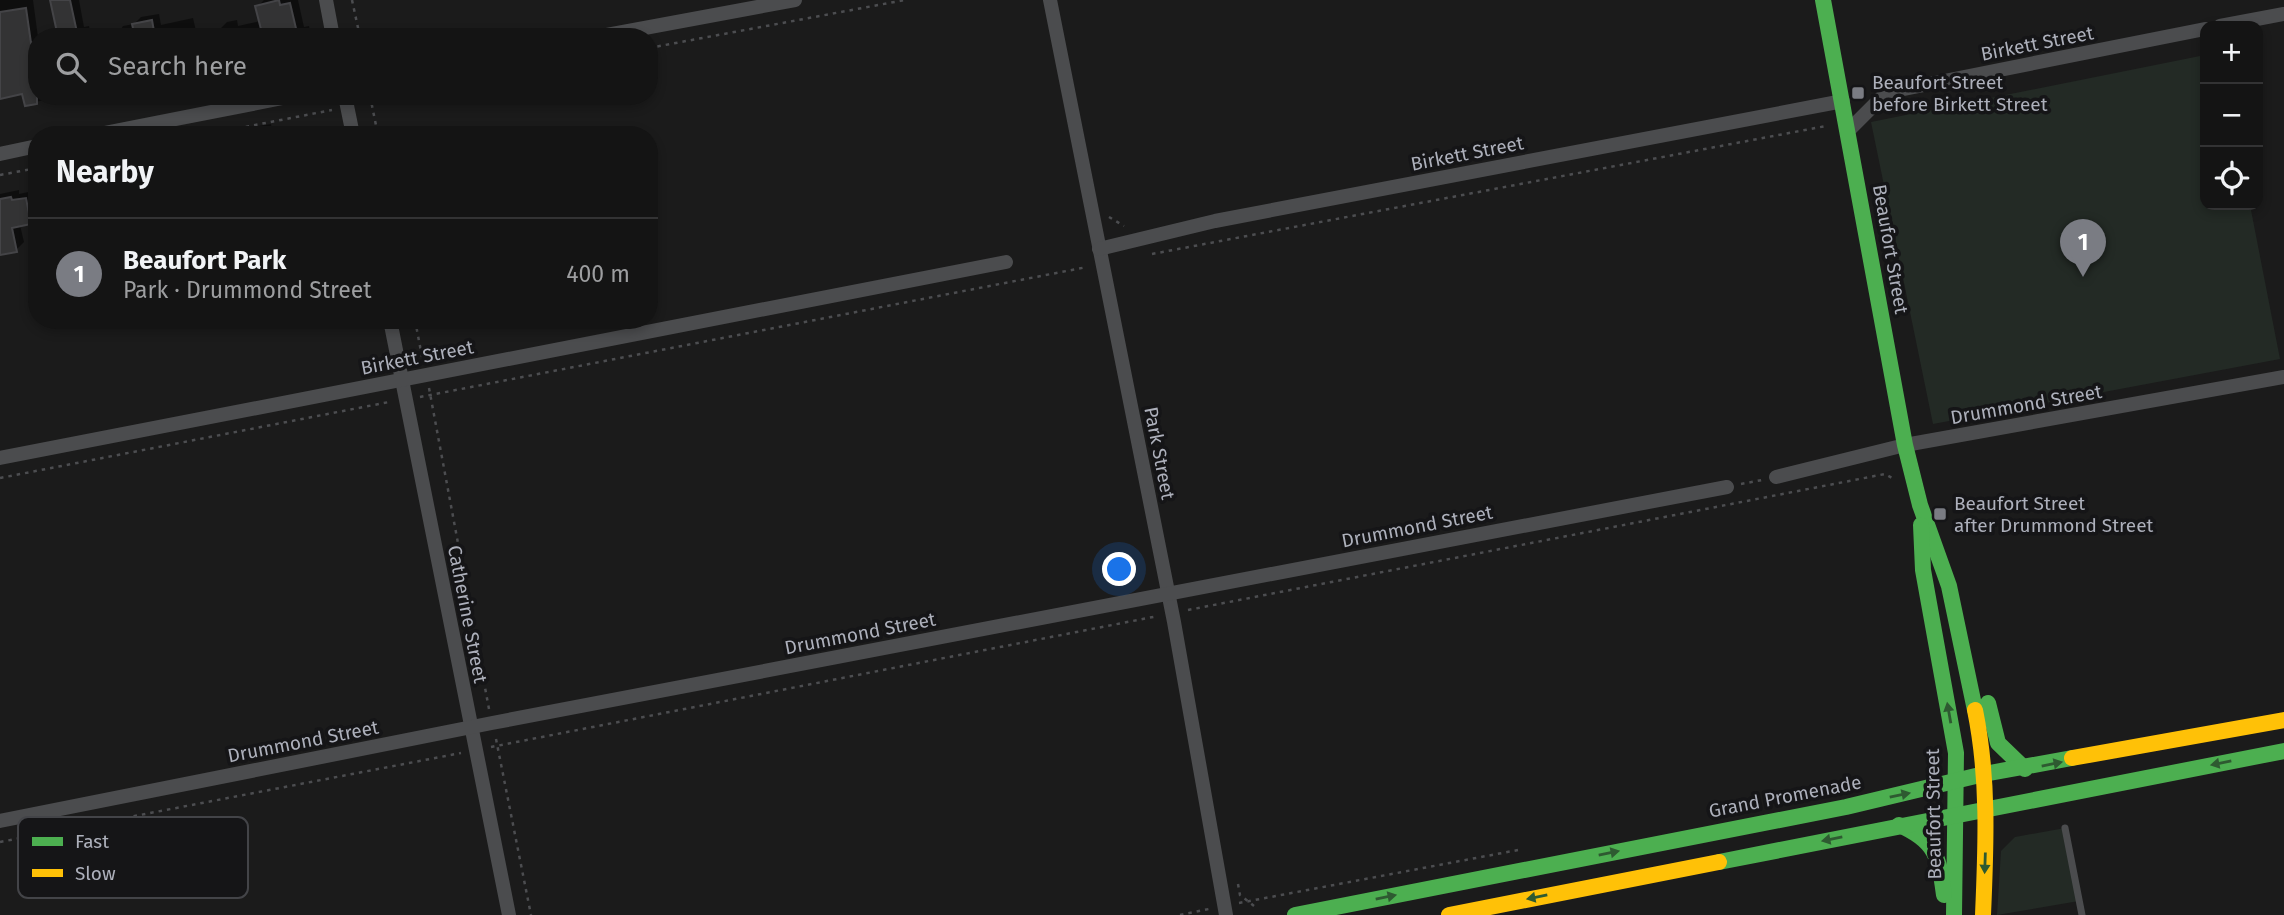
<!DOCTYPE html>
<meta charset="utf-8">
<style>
body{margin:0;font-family:"Fira Sans",sans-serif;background:#212122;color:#f1f3f6}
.controls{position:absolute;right:21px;top:21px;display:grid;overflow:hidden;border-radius:14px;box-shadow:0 4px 10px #0003}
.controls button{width:63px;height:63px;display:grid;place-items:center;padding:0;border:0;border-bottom:2px solid #333334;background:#141414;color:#f1f3f6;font:35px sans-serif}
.you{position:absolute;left:1120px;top:570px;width:24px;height:24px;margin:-18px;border:5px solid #fff;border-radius:50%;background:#1a73e8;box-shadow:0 0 0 10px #1a73e833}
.badge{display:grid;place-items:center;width:46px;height:46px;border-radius:50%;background:#7a7c83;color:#fff;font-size:23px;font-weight:700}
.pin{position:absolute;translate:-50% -58px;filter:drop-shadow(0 2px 4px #0008)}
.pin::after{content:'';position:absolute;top:37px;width:24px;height:21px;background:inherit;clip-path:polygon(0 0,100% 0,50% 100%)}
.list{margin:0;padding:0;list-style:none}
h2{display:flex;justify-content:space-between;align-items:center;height:91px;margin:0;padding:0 28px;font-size:30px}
h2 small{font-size:23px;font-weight:400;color:#9d9ea0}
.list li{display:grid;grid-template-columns:46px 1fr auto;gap:21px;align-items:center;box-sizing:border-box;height:112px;padding:0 28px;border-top:2px solid #333334}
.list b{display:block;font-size:26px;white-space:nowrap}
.list p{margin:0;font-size:23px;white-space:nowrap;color:#9d9ea0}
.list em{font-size:23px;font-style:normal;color:#9d9ea0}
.icon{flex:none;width:38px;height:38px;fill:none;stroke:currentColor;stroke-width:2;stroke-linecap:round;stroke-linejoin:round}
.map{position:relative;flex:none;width:2284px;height:915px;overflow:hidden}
.search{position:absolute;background:#141414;box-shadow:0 4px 10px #0003;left:28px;top:28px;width:630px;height:77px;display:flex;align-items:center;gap:18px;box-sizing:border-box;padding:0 24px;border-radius:28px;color:#9d9ea0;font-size:26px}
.panel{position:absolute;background:#141414;box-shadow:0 4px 10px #0003;left:28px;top:126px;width:630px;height:203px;border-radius:28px}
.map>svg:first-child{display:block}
</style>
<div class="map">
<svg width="2284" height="915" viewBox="0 0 2284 915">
<rect width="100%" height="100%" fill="#1b1b1b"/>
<g fill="#232a25">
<path d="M2205,55V205H2250L2280,359L1933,424L1871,122Z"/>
<path d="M2065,828L2079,901L1997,915L2001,851L2015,837Z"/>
</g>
<g fill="#0007">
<path d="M0,0H33L38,37L37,96H63L26,104L24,92L0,97Z"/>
<path d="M53,0H79L84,27L89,26L91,37H62Z"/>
<path d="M264,0H298L304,27L309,26L311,37H116L123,26L134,24L141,17L159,14L161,25L193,18L197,35L220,29L227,22L237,20L238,26L261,21L257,7Z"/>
<path d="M271,124L273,135H251L258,126Z"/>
<path d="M316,130L317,135H292Z"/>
<path d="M19,190V194L33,191L37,222L20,225L24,242L16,250L0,253V194Z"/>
<path d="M35,256L37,276H35L32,260Z"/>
</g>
<g fill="#333334" stroke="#444447" stroke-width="2">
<path d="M50,0H70L78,37H58Z"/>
<path d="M279,0L280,5L290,3L298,37H263L255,6Z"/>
<path d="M26,8L31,43L37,42V104L25,106L22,94L0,99V12Z"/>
<path d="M152,20L155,37H135L132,24Z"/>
<path d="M11,197L12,200L26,198L31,224L12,228L17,252L0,255V199Z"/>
</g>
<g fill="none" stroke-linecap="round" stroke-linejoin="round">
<g stroke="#4c4d50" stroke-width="2.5" stroke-dasharray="3.5 5" stroke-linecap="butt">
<path d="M352,0L360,37"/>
<path d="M649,48L905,0"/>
<path d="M370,96L378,135"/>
<path d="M362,103L396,96"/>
<path d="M204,135L332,110"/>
<path d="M0,175L37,168"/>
<path d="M1109,217L1124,226"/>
<path d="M1152,254L1826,126"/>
<path d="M415,320L423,362"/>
<path d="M429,388L489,709"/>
<path d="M420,397L1087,267"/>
<path d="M0,478L389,402"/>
<path d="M1741,484L1762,480"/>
<path d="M1188,610L1885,474L1892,478"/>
<path d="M496,739L531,915"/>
<path d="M491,747L1158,616"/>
<path d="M0,842L461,753"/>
<path d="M1238,884L1240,895L1254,906"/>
<path d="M1239,903L1518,850"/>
<path d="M1180,915L1209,909"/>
</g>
<path stroke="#4b4c4e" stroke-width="7" d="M2065,828L2082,915"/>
<g stroke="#4b4c4e" stroke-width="14">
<path d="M326,0L333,37"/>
<path d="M1050,0L1174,622L1226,915"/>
<path d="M2220,26L2284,14"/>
<path d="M596,37L795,0"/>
<path d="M345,96L353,135"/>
<path d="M1849,130L1883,96L1899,90L2205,29"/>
<path d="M94,135L293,96"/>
<path d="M0,154L37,146"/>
<path d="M1099,249L1215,221L1843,101"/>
<path d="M390,320L509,915"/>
<path d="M0,458L1006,262"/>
<path d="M1776,477L1905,445L2284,377"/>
<path d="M0,821L492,723L1727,487"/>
</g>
<g stroke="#4caf50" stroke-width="16">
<path d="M1823,0L1905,445L1920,505L1949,586L1975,710"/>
<path d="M1921,525L1923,570L1956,753L1954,915"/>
<path d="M1988,703L1998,743L2025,769"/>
<path d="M1899,825C1936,841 1939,857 1944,895"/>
<path d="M1719,862L2284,751"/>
<path d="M1295,915L1846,807L1984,774L2072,758"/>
</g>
<g stroke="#ffc107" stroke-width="16">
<path d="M1975,710C1989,779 1986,845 1983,915"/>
<path d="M2072,758L2284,720"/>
<path d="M1449,915L1719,862"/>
</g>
</g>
<defs><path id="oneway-solid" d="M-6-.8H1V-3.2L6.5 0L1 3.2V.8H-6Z" transform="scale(1.75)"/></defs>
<g fill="#2e5a31">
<use href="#oneway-solid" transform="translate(1949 713) rotate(-100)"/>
<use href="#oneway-solid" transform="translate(2221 763) rotate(169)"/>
<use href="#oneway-solid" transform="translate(2052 764) rotate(-11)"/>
<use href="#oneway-solid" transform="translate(1900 795) rotate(-12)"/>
<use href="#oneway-solid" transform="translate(1832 839) rotate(169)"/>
<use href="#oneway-solid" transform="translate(1609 853) rotate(-11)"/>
<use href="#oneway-solid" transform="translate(1985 863) rotate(92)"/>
<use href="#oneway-solid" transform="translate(1386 897) rotate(-11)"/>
<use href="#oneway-solid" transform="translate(1537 897) rotate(169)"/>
</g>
<g fill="#7a7c83" stroke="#151517" stroke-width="2.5">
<rect x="1851" y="86" width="14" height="14" rx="3.5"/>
<rect x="1933" y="507" width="14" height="14" rx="3.5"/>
</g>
<g text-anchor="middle" stroke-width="7" stroke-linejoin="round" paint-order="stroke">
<g font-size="19" fill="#adb0bb" stroke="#151517">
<text transform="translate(2037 43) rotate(-11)" y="7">Birkett Street</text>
<text transform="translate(1467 153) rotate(-11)" y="7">Birkett Street</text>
<text transform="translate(1891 249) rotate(80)" y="7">Beaufort Street</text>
<text transform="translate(417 357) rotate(-11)" y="7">Birkett Street</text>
<text transform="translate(2026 404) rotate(-10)" y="7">Drummond Street</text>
<text transform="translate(1160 453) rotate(79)" y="7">Park Street</text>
<text transform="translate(1417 526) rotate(-11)" y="7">Drummond Street</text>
<text transform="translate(468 614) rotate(79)" y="7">Catherine Street</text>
<text transform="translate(860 633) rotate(-11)" y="7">Drummond Street</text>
<text transform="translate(303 741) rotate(-11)" y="7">Drummond Street</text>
<text transform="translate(1785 796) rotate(-11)" y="7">Grand Promenade</text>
<text transform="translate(1933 814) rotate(-91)" y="7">Beaufort Street</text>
</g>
<g font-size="19" fill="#adb0bb" stroke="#151517" text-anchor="start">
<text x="1872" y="89">Beaufort Street<tspan x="1872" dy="22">before Birkett Street</tspan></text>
<text x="1954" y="510">Beaufort Street<tspan x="1954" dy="22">after Drummond Street</tspan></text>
</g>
</g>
<rect x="18" y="817" width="230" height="81" rx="10" fill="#151517" stroke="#434448" stroke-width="2"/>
<rect x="32" y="837" width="31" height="9" fill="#4caf50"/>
<rect x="32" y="869" width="31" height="8" fill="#ffc107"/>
<g font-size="19" fill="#adb0bb">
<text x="75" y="848">Fast</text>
<text x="75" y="880">Slow</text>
</g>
</svg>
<div class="controls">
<button>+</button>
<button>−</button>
<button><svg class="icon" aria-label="locate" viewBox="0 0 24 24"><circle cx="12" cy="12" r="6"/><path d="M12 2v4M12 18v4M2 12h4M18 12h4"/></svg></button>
</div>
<div class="you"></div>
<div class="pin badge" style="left:2083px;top:277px">1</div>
<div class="search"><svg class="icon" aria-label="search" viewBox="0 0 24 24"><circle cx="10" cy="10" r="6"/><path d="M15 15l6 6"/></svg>Search here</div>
<section class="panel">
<h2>Nearby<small></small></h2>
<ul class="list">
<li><span class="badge">1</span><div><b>Beaufort Park</b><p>Park · Drummond Street</p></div><em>400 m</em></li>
</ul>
</section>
</div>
